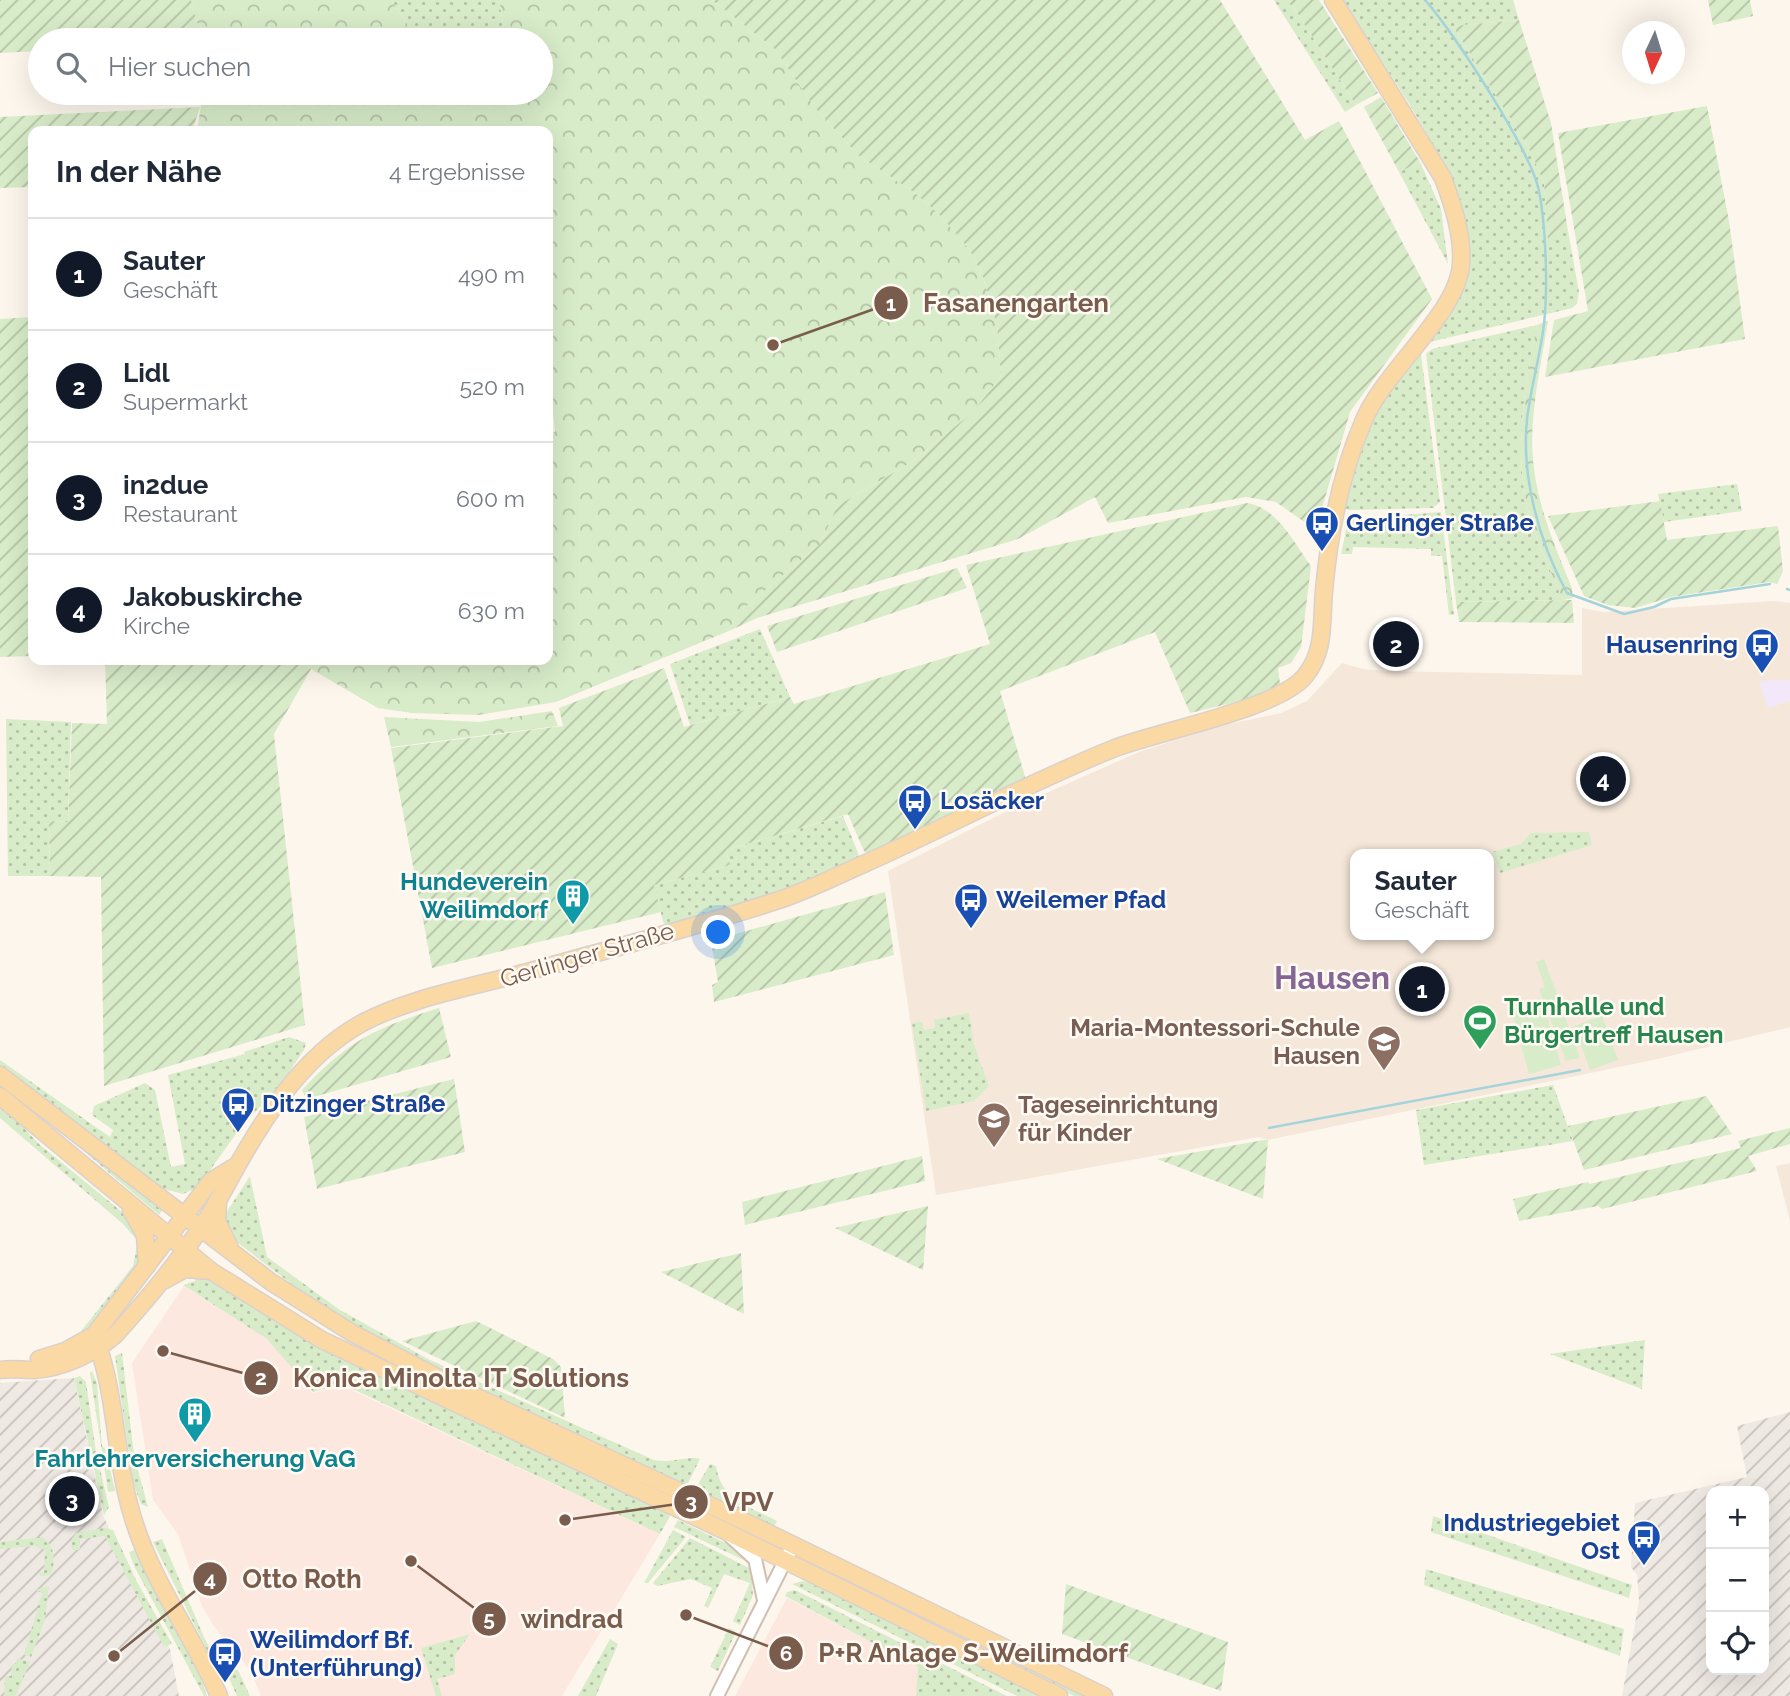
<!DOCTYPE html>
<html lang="de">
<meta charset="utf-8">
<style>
body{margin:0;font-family:Raleway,sans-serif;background:#f6f6f7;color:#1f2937}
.controls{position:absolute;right:21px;bottom:21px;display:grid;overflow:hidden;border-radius:14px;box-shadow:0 7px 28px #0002}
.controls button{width:63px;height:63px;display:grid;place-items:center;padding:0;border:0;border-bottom:2px solid #e0e1e3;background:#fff;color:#1f2937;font:35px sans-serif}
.compass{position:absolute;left:1622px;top:21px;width:63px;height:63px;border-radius:50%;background:#fff;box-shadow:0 7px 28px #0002;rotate:184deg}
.you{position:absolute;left:719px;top:933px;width:24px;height:24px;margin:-18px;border:5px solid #fff;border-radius:50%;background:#1a73e8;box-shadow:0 0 0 10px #1a73e833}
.badge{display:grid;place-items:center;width:46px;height:46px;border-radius:50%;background:#111827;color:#fff;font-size:23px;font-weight:700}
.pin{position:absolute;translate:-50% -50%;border:4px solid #fff;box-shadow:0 2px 7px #0006}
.popup{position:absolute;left:1350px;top:849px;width:144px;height:91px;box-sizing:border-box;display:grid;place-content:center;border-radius:14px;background:#fff;filter:drop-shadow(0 2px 5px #0005);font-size:23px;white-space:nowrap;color:#747a83}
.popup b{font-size:26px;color:#1f2937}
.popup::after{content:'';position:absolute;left:50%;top:100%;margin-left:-14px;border:14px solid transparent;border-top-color:#fff}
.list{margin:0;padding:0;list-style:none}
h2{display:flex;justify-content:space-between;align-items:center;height:91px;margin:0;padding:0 28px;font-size:30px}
h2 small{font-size:23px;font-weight:400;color:#747a83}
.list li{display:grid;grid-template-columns:46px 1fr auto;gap:21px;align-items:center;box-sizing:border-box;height:112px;padding:0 28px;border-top:2px solid #e0e1e3}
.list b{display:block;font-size:26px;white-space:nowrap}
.list p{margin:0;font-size:23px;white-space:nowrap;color:#747a83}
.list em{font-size:23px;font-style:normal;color:#747a83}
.icon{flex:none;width:38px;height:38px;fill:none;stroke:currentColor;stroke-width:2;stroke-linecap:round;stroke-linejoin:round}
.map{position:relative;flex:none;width:1790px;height:1696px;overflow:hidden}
.search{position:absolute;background:#fff;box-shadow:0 7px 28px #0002;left:28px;top:28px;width:525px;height:77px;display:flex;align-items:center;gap:18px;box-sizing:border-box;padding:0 24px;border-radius:38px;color:#747a83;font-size:26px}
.panel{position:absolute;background:#fff;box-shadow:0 7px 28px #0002;left:28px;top:126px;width:525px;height:539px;border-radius:14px}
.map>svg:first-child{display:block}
</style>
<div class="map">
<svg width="1790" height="1696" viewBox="0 0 1790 1696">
<defs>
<pattern id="industrial-furrows" width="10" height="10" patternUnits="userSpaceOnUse" patternTransform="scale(1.75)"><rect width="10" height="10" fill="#efe9e4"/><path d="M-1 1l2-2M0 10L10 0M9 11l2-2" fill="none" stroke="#c7c0bb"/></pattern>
<pattern id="grass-dots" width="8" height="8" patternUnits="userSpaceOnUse" patternTransform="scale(1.75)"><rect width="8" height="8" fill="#d8ecc9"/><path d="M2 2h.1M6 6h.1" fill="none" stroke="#b4c2a5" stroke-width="1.8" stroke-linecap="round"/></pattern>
<pattern id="forest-crowns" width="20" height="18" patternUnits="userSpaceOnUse" patternTransform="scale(1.75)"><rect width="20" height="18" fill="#d8ecc9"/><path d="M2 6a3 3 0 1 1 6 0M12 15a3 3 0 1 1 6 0" fill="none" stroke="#b4c2a5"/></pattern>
<pattern id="garden-furrows" width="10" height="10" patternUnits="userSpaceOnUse" patternTransform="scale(1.75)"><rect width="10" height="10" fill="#d8ecc9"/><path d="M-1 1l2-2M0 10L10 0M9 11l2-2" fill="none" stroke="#b4c2a5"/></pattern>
</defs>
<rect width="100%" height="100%" fill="#fdf6ec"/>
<g fill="#f5e8da" fill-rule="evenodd">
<path d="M1773,601L1790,603V1027L1653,1060L1268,1140L1259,1137L936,1195L888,871L1017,806L1139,752L1219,726L1281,713L1307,701L1342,663L1363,669L1387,671L1582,675V608L1603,612ZM1356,854H1488V935H1356Z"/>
<path d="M1790,1163V1221L1776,1166Z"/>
</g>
<g fill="#fde8e0">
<path d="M184,1286L267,1339L300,1375L312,1393L343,1386L660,1534L562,1696H261L251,1672L213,1625L202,1606L178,1534L153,1500L132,1363Z"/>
<path d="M787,1598L919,1667L916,1696H735Z"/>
</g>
<g fill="url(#industrial-furrows)" fill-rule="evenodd">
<path d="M74,1378L103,1515L142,1598L170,1649L179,1696H0V1383Z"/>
<path d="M1790,1412V1696H1622L1639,1601L1637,1575L1631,1567L1635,1503L1747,1477L1737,1426ZM1711,1491H1764V1670H1711Z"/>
</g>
<path fill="#f3e8fa" d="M1790,680V701L1768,708L1759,681Z"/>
<g fill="url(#grass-dots)">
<path d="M391,0H499L505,34L492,40H418Z"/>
<path d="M1274,0H1289L1356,105L1345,112Z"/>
<path d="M1343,0H1513L1519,20L1453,26L1531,152L1544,183L1548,238L1568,231L1579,292L1577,304L1572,308L1426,343C1438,327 1455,309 1462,290C1494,201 1385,75 1343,0Z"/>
<path d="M1420,162L1441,209L1448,264L1399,172Z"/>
<path d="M1537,325C1526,377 1516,436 1524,489C1529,528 1548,564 1563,600L1456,602L1426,354L1432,349Z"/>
<path d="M1418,351L1421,354L1440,502L1433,508L1350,510L1346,509C1348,481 1362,432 1376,409C1388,389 1404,370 1418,351Z"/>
<path d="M1737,484L1742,511L1664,522L1658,494Z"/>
<path d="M1441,512L1454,615H1449L1442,556H1431V549L1353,547L1352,554H1341L1348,521L1353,519Z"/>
<path d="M760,629L790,697L690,725L670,664Z"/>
<path d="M6,719L71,722L68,822L49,821L50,876H8Z"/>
<path d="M843,816L859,855L858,861L745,910L666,933L654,885L730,865L726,850Z"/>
<path d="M1589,832L1592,845L1500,873L1492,852L1521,844L1531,833Z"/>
<path d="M969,1013L974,1045L989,1086L974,1101L926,1111L912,1023L922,1022L924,1030L935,1028L934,1020Z"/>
<path d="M289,1037L306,1043L304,1050L277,1090L243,1124L198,1187L183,1194L164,1189L0,1068V1060L110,1137L113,1130L92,1115L94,1106L145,1083L155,1090L171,1167L185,1164L168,1075L245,1054L244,1052Z"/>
<path d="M0,1084L164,1208L159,1215L66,1136L10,1096Z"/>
<path d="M1553,1085L1573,1141L1424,1165L1416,1110Z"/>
<path d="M0,1103L39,1144L133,1221L141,1238L136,1239L123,1224L0,1118Z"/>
<path d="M250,1176L267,1257L340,1310L428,1359L654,1460C671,1464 689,1455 700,1459L685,1489L412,1359L316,1303L233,1239L221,1214L226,1213Z"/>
<path d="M137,1245H142L141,1263L94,1326L73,1341L133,1266Z"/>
<path d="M196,1273L205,1275L652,1501L670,1516L660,1534L342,1384L313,1392L267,1339L183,1285L195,1281Z"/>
<path d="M1645,1340L1642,1389L1550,1354Z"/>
<path d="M122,1353L134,1455L148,1507L141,1504L133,1483L115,1356Z"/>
<path d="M92,1371L97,1383L102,1446L106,1450L115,1491L108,1492L90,1373Z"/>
<path d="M80,1376L86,1382L96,1452L109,1507L104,1515L74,1378Z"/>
<path d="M710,1464L716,1466C721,1500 749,1506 777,1521L773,1528L693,1493Z"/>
<path d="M1433,1516L1632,1585L1629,1598L1431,1532Z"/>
<path d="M678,1520L740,1550L752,1564L674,1527Z"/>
<path d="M104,1528L113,1530L136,1580L172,1644L164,1647L105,1536L80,1539V1550H72L71,1540L76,1533Z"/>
<path d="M673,1530L686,1537L648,1583H644Z"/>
<path d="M42,1537C55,1545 56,1561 51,1575L40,1576L39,1573L44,1572L45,1550L35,1546L0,1549V1542Z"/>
<path d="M690,1538L751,1569L753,1595L740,1625L733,1621L750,1583L724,1574L708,1608L704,1606L712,1588L691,1579L657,1586L653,1583Z"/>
<path d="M162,1539L204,1637L225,1678L222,1680L153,1542Z"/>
<path d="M135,1550L201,1678L207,1696H204L135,1568L129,1552Z"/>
<path d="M1426,1569L1624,1629L1620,1656L1424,1585Z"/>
<path d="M803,1581L813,1583L1047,1696H1017L792,1584Z"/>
<path d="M49,1586L45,1620L31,1657L24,1655L42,1593L36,1590Z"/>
<path d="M795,1590L1007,1696H916L918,1667L785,1596L787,1592Z"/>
<path d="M932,1625L1090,1696H1074Z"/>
<path d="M729,1628L736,1632L718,1671L710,1667Z"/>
<path d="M470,1634L455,1655V1674L437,1679L442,1696H436L421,1648Z"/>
<path d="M610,1639L618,1644L596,1696H578Z"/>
<path d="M216,1649L239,1672L250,1696H237Z"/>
<path d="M17,1658L30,1662L16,1696H4L5,1676H11L12,1664H16Z"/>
</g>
<g fill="url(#forest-crowns)">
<path d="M191,0H391L418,40H202Z"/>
<path d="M499,0H712L775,49L815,108L858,155L915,193L939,214L970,250L983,277L997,325L1001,376L973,412L910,463L837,506L821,543L736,615L729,631L556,702L478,715L412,713L378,708L311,669L305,660H548V433L555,432L548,366V131H197L203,93H541V40H492L505,34Z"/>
<path d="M1548,321C1541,366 1529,415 1533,460C1537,505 1555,547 1572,588L1573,598L1563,600C1548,564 1529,528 1524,489C1516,436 1526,377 1537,325Z"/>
<path d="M552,711L558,726L391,747L384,717L479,722Z"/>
</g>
<g fill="url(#garden-furrows)">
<path d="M0,0H191L202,40H40V51L0,53Z"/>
<path d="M712,0H1220L1305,140L1339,121L1432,299L1350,412L1318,522L1310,526L1276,502L1246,497L1108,523L1095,497L1018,539L757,618L729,631L736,615L821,543L837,506L910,463L973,412L1001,376L997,325L983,277L970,250L939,214L915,193L858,155L815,108L775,49Z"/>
<path d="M1289,0H1319L1378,93L1356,105Z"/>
<path d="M1708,0H1750L1753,16L1713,25Z"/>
<path d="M1519,20L1551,123L1568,231L1548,239L1544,183L1531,152L1453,26Z"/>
<path d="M1381,97L1420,162L1399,172L1364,107Z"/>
<path d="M1707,106L1729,221L1745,339L1545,377L1554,320L1588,311L1558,133Z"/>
<path d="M200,107L192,131H33V187L0,188V117Z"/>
<path d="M33,317V656L0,657V319Z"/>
<path d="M1660,501L1667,540L1778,526L1783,571L1777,584L1769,582L1671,597L1635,608L1608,605L1584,596L1548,516Z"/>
<path d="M1247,503C1278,508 1294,543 1311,566L1301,647L1291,663L1278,668L1280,684L1266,694L1249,699L1190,713L1155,632L1000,691L1026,780L869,854L864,851L848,814L726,850L730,865L654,885L661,912L432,968L391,748L563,726L559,708L664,668L684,727L790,697L794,704L990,644L966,565Z"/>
<path d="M957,568L967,588L777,652L767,626Z"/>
<path d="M1572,600L1574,623L1459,622L1456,602Z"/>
<path d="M105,660H305L311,669L274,734L305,1025L104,1086L101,877L50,876L49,821L68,822L72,723L107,724Z"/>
<path d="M885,892L894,955L714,1002L712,985L718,982L711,941Z"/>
<path d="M439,1008L451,1057L307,1099L302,1090C348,1040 376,1028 439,1008Z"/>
<path d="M454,1079L465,1152L317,1189L304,1117Z"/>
<path d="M1706,1096L1732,1134L1584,1170L1568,1126Z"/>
<path d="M1790,1128V1144L1748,1156L1757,1171L1602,1209L1598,1206L1519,1221L1513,1199L1588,1182L1590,1184L1741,1148L1738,1141Z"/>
<path d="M1264,1140H1268L1263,1199L1157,1159Z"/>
<path d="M922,1156L925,1181L745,1225L742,1202Z"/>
<path d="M928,1206L923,1270L835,1228Z"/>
<path d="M741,1253L744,1314L661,1272Z"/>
<path d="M476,1321L553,1359L561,1367L565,1418L402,1341Z"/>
<path d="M1066,1584L1228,1642L1221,1691L1062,1634Z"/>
</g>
<g fill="#d8ecc9">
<path d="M1544,959L1580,1058L1566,1061L1539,989L1545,987L1536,962Z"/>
<path d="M1543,1003L1561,1065L1529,1074L1512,1012Z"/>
<path d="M1602,1016L1618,1060L1590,1070L1574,1026Z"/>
</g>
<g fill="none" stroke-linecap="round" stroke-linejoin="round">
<g stroke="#a5d3da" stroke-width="2.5">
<path d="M1425,0C1454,33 1531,151 1539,191C1546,227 1548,288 1544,324C1540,356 1531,387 1527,419C1521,477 1539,542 1567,593L1624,614L1654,607L1671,599L1770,584"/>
<path d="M1787,589L1790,590"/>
<path d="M1269,1128L1580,1070"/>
</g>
<g stroke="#d1beb0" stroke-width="16">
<g id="minor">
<path d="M730,1536L755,1559L764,1600"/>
<path d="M717,1696L793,1545"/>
</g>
</g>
<g stroke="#dad1cd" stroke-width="19">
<g id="major">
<path d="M0,1075L271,1282L352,1333L462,1390L750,1524L1104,1696"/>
<path d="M0,1096L211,1271L322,1340L725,1531L1059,1696"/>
<path d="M218,1200L217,1221L230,1248"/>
<path d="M131,1210L145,1235L147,1266"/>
<path d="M165,1280L185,1269L211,1271"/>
<path d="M94,1335C117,1392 114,1458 133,1518C152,1582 193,1635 219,1696"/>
<path d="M39,1359L65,1351L94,1335L211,1181L234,1167"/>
<path d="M0,1370C11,1368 22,1370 34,1370C63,1368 93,1354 115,1335C155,1291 198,1239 226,1186C259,1125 299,1058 362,1023C408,999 462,989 512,976C600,952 689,929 776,901C807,891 836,876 866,863C949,826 1030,782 1115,748C1160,731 1280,708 1305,676C1326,650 1321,621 1324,591C1329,534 1341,473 1364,420C1385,370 1458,313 1461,264C1463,235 1453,205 1443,178L1333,0"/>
</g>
</g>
<use href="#minor" stroke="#fff" stroke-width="12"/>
<use href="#major" stroke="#fbd9a5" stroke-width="16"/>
</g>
<defs>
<g id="bus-pin" transform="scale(1.75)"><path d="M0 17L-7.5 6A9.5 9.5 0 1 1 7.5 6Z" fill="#1a4fb4" stroke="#fffaf3"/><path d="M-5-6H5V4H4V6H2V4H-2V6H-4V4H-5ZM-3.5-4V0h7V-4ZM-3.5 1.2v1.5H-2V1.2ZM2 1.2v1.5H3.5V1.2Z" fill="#fff"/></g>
<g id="building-pin" transform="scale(1.75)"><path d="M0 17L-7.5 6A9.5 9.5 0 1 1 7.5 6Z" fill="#0f9aa8" stroke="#fffaf3"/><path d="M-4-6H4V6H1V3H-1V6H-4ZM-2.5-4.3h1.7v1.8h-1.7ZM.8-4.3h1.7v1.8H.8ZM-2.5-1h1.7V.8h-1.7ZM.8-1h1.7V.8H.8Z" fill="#fff"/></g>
<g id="stadium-pin" transform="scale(1.75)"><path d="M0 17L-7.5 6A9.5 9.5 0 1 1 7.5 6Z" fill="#2e9e5b" stroke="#fffaf3"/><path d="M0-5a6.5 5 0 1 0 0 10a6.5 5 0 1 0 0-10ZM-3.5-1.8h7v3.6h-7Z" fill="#fff"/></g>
<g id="school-pin" transform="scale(1.75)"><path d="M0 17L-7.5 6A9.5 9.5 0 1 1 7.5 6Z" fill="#8d6e63" stroke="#fffaf3"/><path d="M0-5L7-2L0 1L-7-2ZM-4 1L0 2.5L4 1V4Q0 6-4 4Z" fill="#fff"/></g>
</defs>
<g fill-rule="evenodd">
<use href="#bus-pin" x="1322" y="523"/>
<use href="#bus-pin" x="1762" y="645"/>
<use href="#bus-pin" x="915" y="801"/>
<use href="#building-pin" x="573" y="896"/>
<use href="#bus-pin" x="971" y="900"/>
<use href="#stadium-pin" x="1480" y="1021"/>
<use href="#school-pin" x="1384" y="1042"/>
<use href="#bus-pin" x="238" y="1104"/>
<use href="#school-pin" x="994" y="1119"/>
<use href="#building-pin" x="195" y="1414"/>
<use href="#bus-pin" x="1644" y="1537"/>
<use href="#bus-pin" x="225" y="1654"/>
</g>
<g text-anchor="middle" stroke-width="5" stroke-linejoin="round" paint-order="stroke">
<g font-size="24" font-weight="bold" fill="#164399" stroke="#fffaf3" text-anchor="start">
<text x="1346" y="531">Gerlinger Straße</text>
<text x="1738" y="653" text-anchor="end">Hausenring</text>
<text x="940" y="809">Losäcker</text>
<text x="996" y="908">Weilemer Pfad</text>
<text x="262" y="1112">Ditzinger Straße</text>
<text x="1620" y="1531" text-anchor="end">Industriegebiet<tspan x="1620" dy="28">Ost</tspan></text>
<text x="250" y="1648">Weilimdorf Bf.<tspan x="250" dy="28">(Unterführung)</tspan></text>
</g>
<g font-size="24" font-weight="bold" fill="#0d838f" stroke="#fffaf3" text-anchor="end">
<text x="548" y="890">Hundeverein<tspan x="548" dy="28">Weilimdorf</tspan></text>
<text x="195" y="1467" text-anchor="middle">Fahrlehrerversicherung VaG</text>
</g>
<g font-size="24" fill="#7a5c4d" stroke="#fffaf3">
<text transform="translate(587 955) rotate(-16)" y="8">Gerlinger Straße</text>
</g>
<g font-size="24" font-weight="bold" fill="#27864d" stroke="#fffaf3" text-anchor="start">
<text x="1504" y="1015">Turnhalle und<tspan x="1504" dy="28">Bürgertreff Hausen</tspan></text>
</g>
<g font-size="24" font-weight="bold" fill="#785e54" stroke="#fffaf3" text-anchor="end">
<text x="1360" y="1036">Maria-Montessori-Schule<tspan x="1360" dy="28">Hausen</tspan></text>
<text x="1018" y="1113" text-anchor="start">Tageseinrichtung<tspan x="1018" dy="28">für Kinder</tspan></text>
</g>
<g font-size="32" font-weight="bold" fill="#846695" stroke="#fffaf3">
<text x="1332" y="989">Hausen</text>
</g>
</g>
<path fill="none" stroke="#7a5c4d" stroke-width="2.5" d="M773 345L891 303M163 1351L261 1378M565 1520L691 1502M114 1656L210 1579M411 1561L489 1619M686 1615L786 1653"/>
<g fill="#7a5c4d" stroke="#fffaf3" stroke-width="2.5">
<circle cx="773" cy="345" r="7"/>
<circle cx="163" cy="1351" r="7"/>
<circle cx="565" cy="1520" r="7"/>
<circle cx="114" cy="1656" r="7"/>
<circle cx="411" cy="1561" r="7"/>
<circle cx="686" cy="1615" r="7"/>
<circle cx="891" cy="303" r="18"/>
<circle cx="261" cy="1378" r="18"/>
<circle cx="691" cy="1502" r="18"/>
<circle cx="210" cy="1579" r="18"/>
<circle cx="489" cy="1619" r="18"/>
<circle cx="786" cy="1653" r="18"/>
</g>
<g font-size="21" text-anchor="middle" font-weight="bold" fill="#fff">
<text x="891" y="311">1</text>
<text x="261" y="1385">2</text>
<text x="691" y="1509">3</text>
<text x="210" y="1586">4</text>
<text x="489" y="1626">5</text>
<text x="786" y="1661">6</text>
</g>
<g font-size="26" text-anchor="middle" font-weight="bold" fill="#7a5c4d" stroke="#fffaf3" stroke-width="5" stroke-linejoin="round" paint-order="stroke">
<text x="1016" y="312">Fasanengarten</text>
<text x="461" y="1387">Konica Minolta IT Solutions</text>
<text x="748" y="1511">VPV</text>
<text x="302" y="1588">Otto Roth</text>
<text x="572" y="1628">windrad</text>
<text x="973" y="1662">P+R Anlage S-Weilimdorf</text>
</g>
</svg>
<div class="controls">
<button>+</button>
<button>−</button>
<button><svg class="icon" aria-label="locate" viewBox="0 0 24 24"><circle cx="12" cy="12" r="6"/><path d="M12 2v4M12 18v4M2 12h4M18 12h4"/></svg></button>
</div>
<svg class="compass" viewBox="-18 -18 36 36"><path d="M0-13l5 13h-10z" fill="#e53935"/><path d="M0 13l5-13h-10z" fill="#747a83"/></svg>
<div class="you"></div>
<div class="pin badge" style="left:1422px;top:989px">1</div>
<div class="popup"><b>Sauter</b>Geschäft</div>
<div class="pin badge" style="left:1396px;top:644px">2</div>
<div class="pin badge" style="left:72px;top:1499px">3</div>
<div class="pin badge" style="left:1603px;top:779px">4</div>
<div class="search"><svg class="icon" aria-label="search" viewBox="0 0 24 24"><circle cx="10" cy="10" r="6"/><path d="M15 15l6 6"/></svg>Hier suchen</div>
<section class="panel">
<h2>In der Nähe<small>4 Ergebnisse</small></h2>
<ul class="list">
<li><span class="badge">1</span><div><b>Sauter</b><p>Geschäft</p></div><em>490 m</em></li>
<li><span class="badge">2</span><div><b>Lidl</b><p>Supermarkt</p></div><em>520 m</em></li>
<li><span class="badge">3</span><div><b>in2due</b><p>Restaurant</p></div><em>600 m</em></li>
<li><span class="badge">4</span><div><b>Jakobuskirche</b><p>Kirche</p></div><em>630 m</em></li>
</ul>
</section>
</div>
